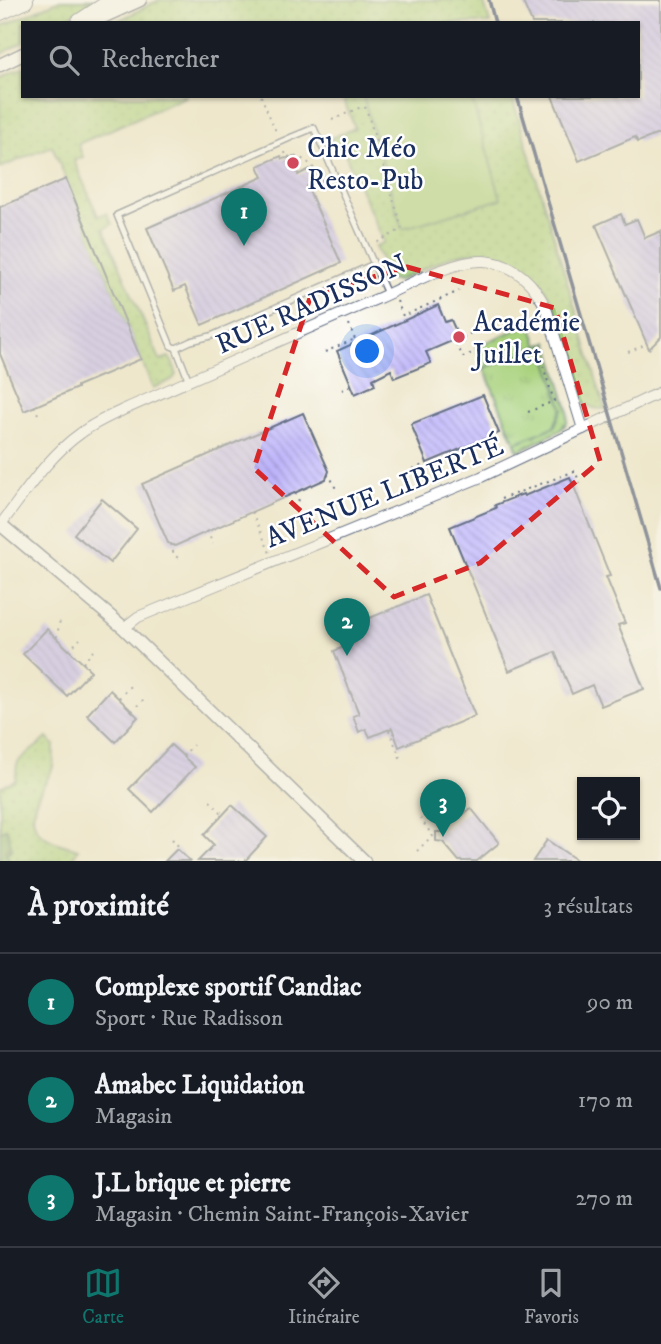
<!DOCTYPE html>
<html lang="fr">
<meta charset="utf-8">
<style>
body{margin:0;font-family:"IM FELL DW Pica",serif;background:#242831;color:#f1f3f6}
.controls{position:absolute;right:21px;bottom:21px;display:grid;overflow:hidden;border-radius:0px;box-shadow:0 2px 5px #0004}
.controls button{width:63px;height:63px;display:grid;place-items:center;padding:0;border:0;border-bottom:2px solid #363941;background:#171b24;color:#f1f3f6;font:35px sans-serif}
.you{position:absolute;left:368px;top:352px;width:24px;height:24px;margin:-18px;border:5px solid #fff;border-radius:50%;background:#1a73e8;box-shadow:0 0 0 10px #1a73e833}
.badge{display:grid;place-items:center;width:46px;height:46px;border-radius:50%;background:#0f766e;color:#fff;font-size:23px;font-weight:700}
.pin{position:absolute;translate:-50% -58px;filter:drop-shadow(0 2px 4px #0008)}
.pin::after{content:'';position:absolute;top:37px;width:24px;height:21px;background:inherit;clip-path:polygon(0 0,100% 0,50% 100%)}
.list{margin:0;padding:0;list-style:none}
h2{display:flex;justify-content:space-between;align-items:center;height:91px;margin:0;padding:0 28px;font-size:30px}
h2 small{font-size:23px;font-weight:400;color:#9ea1a6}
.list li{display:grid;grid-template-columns:46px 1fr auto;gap:21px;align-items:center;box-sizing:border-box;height:98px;padding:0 28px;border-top:2px solid #363941}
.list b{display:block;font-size:26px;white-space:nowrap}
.list p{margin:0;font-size:23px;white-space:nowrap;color:#9ea1a6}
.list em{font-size:23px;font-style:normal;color:#9ea1a6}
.icon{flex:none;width:38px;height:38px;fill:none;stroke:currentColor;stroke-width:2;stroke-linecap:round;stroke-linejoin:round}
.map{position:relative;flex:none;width:661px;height:861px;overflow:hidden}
.search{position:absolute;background:#171b24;box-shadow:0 2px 5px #0004;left:21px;right:21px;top:21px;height:77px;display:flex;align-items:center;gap:18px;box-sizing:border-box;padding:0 24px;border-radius:0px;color:#9ea1a6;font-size:26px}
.sheet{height:385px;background:#171b24}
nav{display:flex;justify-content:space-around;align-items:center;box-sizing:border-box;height:98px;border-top:2px solid #363941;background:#171b24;font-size:19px;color:#9ea1a6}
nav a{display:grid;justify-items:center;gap:4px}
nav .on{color:#0f766e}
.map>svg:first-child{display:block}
</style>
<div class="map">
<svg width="661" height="861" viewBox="0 0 661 861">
<defs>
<pattern id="grass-dots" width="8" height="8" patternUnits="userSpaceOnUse" patternTransform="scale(1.75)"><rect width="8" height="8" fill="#a8d17c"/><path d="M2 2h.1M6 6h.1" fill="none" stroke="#90b46e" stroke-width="1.8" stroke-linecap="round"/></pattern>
<pattern id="forest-firs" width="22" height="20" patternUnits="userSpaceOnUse" patternTransform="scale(1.75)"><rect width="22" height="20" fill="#86b36c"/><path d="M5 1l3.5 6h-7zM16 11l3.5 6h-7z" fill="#6d925c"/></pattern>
<pattern id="park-tufts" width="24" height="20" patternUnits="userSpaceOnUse" patternTransform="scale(1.75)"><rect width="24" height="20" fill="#a8d17c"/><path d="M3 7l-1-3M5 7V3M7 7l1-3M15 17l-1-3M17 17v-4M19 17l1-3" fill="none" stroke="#90b46e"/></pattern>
<pattern id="building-back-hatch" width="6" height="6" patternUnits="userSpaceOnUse" patternTransform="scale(1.75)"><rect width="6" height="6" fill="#bcb2fa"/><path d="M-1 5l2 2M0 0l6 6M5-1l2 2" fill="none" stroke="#9891ce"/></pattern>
</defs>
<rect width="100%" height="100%" fill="#fff"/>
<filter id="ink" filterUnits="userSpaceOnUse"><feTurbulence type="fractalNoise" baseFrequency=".0143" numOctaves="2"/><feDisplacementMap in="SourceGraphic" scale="14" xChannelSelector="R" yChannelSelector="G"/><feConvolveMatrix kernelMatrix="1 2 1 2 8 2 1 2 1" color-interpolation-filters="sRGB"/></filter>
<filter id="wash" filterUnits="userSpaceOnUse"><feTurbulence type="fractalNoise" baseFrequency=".00686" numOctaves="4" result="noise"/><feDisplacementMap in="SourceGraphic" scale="28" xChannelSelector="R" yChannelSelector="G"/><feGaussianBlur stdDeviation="1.57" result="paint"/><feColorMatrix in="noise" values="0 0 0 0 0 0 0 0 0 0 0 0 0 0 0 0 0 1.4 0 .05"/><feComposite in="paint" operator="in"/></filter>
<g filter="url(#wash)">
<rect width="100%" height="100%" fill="#eee7cc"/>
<g fill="url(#grass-dots)" stroke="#62806d" stroke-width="2">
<path d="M60,0H98L58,23H23V42L0,55V27Z"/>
<path d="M159,0H483L490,23H114Z"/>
<path d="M23,67V96H187L78,144L83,157L74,161L98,216L107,213L112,224L104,229L160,360L169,357C184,380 173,379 153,388L52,146L0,168V78Z"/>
<path d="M342,96H512L605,409C595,409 590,408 583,401L553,302C533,263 489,242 447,258C430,265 414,274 397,281L390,279L375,247L384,242L342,147L336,149L330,146L331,138L355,128Z"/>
<path d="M548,342L568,410L567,423L559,431L518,451L515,443L554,427L562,408L543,344Z"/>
<path d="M47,738L54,745C54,752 54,760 53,767C50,777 42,786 38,796C22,833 48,841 78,849L71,861H10L6,854V829L0,831V787L15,780C17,775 15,767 18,762C20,758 42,743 47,738Z"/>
</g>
<path fill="url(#forest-firs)" stroke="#507165" stroke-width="2" d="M7,829L12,849L6,854L10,861H0V831Z"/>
<path fill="url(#park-tufts)" stroke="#62806d" stroke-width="2" d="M543,344L562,408L554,427L515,443L484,368Z"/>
<g fill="#a8d17c" stroke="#62806d" stroke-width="2">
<path d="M363,96H471L501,199L402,229Z"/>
<path d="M531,323L538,346L484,368L476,347Z"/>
</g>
<g id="blocks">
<g fill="url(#building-back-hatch)">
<path d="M522,0H661V133L638,142L635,137L579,161L552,96H638V23H532Z"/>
<path d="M281,156L282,159L295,157L298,175L310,169L316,182L307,186L341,263L202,325L185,286L174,291L147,228L263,177L258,166Z"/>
<path d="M66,179L141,359L77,386V388L24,411L0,354V207Z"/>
<path d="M621,214L625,224L637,219L645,238L661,231V337L649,349L596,225Z"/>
<path d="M438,305L445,322L451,320L459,338L426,352L431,363L394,378L391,370L373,379L375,385L355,394L337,351Z"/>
<path d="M483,395L499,433L427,463L411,424Z"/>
<path d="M303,413L329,471L326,479L175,546L168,543L142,484Z"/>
<path d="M570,477L610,576L606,577L625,623L618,625L644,689L601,706L592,685L572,694L555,652L509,671L450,527L496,508L495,505L523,494L524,496Z"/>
<path d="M102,499L137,529L110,563L74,534Z"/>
<path d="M426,595L475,716L399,747L392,728L370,737L366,729L359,732L353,716L359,714L334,651L356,642L350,626Z"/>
<path d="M47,629L91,671L67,696L23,654Z"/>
<path d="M110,690L138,717L115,742L87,715Z"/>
<path d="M171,745L195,767L153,812L129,789Z"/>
<path d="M232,805L267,837L245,861H198L214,845L204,835Z"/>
<path d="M471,808L499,843L477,861H459L443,842L436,841V832H442Z"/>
<path d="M547,840L578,861H533Z"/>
<path d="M177,849L190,861H165Z"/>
</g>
</g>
</g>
<g filter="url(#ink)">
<use href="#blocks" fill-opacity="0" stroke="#656f84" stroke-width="2"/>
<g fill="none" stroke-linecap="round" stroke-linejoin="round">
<g stroke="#656f84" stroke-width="8">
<g id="service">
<path d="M176,348L191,341L211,336L374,264"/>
<path d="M189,381L176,348L171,346L117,215L292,137L314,128L387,294"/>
</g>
</g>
<g stroke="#656f84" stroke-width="12">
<g id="minor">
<path d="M1,524C25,493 48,456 81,433C94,423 110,416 125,409C209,372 294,334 379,298C406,286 455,259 484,261C514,263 536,284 547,311L583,429"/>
<path d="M124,628L138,617L481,477L661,392"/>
</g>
</g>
<g stroke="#656f84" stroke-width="15">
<g id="tertiary">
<path d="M96,20L140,0"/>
<path d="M0,65L23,54"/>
<path d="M0,524L124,628L364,861"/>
</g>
</g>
<g stroke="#656f84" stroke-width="20">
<g id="motorway">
<path d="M0,11L24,0"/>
<path d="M80,23L115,0"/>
</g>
</g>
<g stroke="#656f84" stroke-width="2" stroke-dasharray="2 5" stroke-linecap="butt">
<path d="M261,96L277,134"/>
<path d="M332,120L361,107L366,108L402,229L376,243"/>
<path d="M285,152L286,157C305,154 314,167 323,182L326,181"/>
<path d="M308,188L322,181"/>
<path d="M397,301L403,316L459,291"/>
<path d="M349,324L356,342"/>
<path d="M477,330L462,338L464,342L457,345L463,357L477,351"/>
<path d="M325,352L355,339"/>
<path d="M628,352L647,344"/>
<path d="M342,390L350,386L352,389"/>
<path d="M34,406L39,416"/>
<path d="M528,412L554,401L538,350L546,347"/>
<path d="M413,469L430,462"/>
<path d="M327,475L330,476L336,489"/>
<path d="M295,493L301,505"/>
<path d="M501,499L575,471L582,488"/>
<path d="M252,512L270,553"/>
<path d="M207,531L213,544"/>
<path d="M171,544L174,555L180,559"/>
<path d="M335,627L343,647"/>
<path d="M56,637L57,636L60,620"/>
<path d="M69,650L80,639"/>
<path d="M83,663L93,651"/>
<path d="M119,698L132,684"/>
<path d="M132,711L146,697"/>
<path d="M389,730L401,760"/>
<path d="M183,756L193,745"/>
<path d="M210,801L223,814"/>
<path d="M420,818L432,835"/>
<path d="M172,839L180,848L179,850"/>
<path d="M417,851L432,836L436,837"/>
<path d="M288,861L290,859"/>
</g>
<use href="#service" stroke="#fff" stroke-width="5"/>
<use href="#minor" stroke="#fff" stroke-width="10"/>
<use href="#tertiary" stroke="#fff" stroke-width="12"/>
<use href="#motorway" stroke="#fff" stroke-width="18"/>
<g stroke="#1b2f5e" stroke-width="3.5">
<path d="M489,0L495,23"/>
<path d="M517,96L661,588"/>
</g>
</g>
</g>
<path d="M0 0H661V861H0ZM407,267L555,308L600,461L480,563L394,597L254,468L311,295Z" fill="#eee7cc" fill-opacity=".55" fill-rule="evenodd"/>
<path fill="none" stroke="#d62828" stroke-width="5" stroke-dasharray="14 9" stroke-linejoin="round" d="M407,267L555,308L600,461L480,563L394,597L254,468L311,295Z"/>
<g fill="#d1495b" stroke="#fff" stroke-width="2.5">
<circle cx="293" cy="163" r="7"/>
<circle cx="459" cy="337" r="7"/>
</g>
<g text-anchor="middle" stroke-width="5" stroke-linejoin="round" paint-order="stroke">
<g font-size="28" fill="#1b2f5e" stroke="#fff" text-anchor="start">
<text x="307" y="157">Chic Méo<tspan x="307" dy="32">Resto-Pub</tspan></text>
<text x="473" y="331">Académie<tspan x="473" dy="32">Juillet</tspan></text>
</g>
<g font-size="28" fill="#1b2f5e" stroke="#fff">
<text transform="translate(311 303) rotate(-24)" y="10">RUE RADISSON</text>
<text transform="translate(384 491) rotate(-22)" y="10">AVENUE LIBERTÉ</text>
</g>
</g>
</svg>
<div class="controls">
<button><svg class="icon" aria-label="locate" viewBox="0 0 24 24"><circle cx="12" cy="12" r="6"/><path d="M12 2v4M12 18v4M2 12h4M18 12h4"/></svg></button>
</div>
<div class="you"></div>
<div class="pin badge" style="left:244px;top:246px">1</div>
<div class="pin badge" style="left:347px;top:656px">2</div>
<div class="pin badge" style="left:443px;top:837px">3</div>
<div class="search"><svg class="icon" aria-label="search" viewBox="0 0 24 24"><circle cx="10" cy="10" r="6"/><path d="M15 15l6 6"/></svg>Rechercher</div>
</div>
<section class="sheet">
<h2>À proximité<small>3 résultats</small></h2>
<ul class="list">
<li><span class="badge">1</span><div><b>Complexe sportif Candiac</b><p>Sport · Rue Radisson</p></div><em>90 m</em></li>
<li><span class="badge">2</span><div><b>Amabec Liquidation</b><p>Magasin</p></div><em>170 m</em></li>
<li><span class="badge">3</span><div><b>J.L brique et pierre</b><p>Magasin · Chemin Saint-François-Xavier</p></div><em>270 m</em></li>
</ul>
</section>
<nav>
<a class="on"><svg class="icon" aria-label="map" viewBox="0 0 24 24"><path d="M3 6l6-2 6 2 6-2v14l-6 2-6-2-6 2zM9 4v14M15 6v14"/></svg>Carte</a>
<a><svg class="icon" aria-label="directions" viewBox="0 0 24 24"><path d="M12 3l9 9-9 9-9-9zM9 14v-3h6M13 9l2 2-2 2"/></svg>Itinéraire</a>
<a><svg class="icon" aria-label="saved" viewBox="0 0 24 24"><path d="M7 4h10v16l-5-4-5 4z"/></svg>Favoris</a>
</nav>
